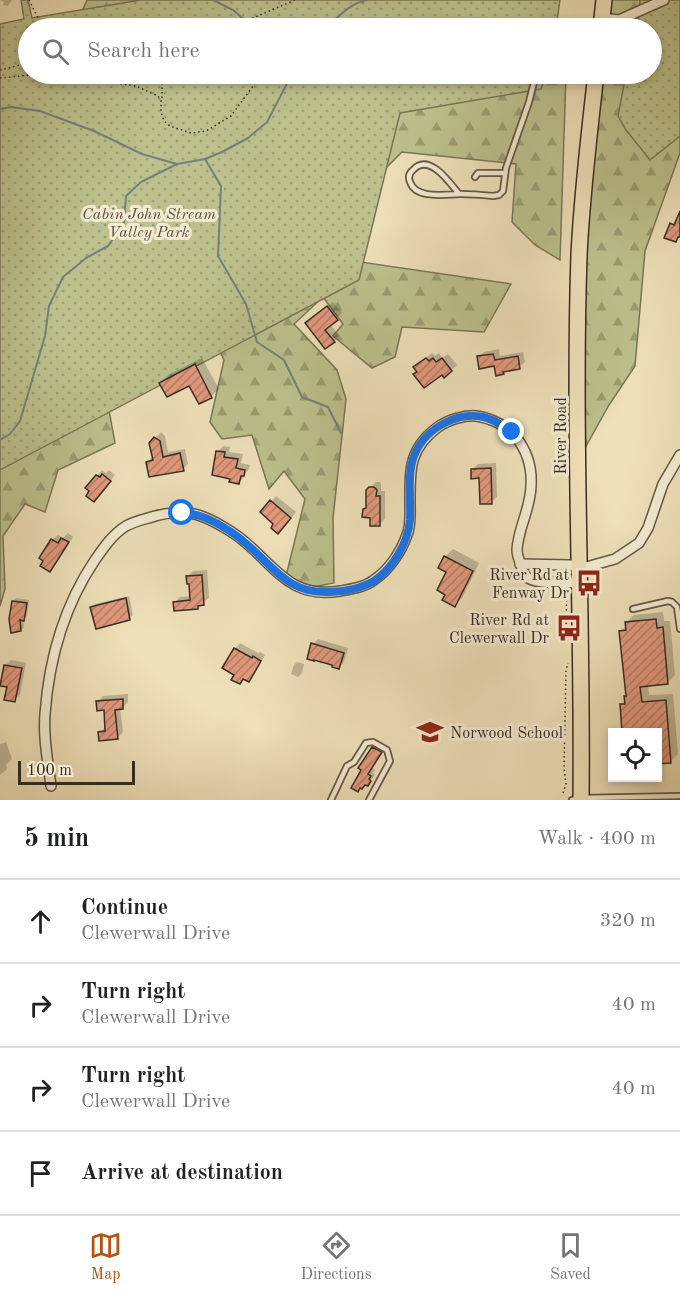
<!DOCTYPE html>
<meta charset="utf-8">
<style>
body{margin:0;font-family:"Old Standard TT",serif;background:#f2f2f2;color:#202124}
.controls{position:absolute;right:18px;bottom:18px;display:grid;overflow:hidden;border-radius:0px;box-shadow:0 3px 9px #0003}
.controls button{width:54px;height:54px;display:grid;place-items:center;padding:0;border:0;border-bottom:2px solid #e0e0e0;background:#fff;color:#202124;font:30px sans-serif}
.scale{position:absolute;left:18px;bottom:15px;width:117px;box-sizing:border-box;padding-left:6px;border:3px solid #372c22;border-top:0;font-size:16px;line-height:21px;white-space:nowrap;color:#372c22;-webkit-text-stroke:4px #f4ebd2;paint-order:stroke}
.stop{position:absolute;width:18px;height:18px;margin:-14px;border:4px solid #1a73e8;border-radius:50%;background:#fff}
.stop.end{background:#1a73e8;border-color:#fff;box-shadow:0 2px 6px #0008}
.list{margin:0;padding:0;list-style:none}
h2{display:flex;justify-content:space-between;align-items:center;height:78px;margin:0;padding:0 24px;font-size:26px}
h2 small{font-size:20px;font-weight:400;color:#757577}
.list li{display:grid;grid-template-columns:39px 1fr auto;gap:18px;align-items:center;box-sizing:border-box;height:84px;padding:0 24px;border-top:2px solid #e0e0e0}
.list b{display:block;font-size:22px;white-space:nowrap}
.list p{margin:0;font-size:20px;white-space:nowrap;color:#757577}
.list em{font-size:20px;font-style:normal;color:#757577}
.icon{flex:none;width:33px;height:33px;fill:none;stroke:currentColor;stroke-width:2;stroke-linecap:round;stroke-linejoin:round}
.map{position:relative;flex:none;width:680px;height:800px;overflow:hidden}
.search{position:absolute;background:#fff;box-shadow:0 3px 9px #0003;left:18px;right:18px;top:18px;height:66px;display:flex;align-items:center;gap:15px;box-sizing:border-box;padding:0 21px;border-radius:33px;color:#757577;font-size:22px}
.sheet{height:414px;background:#fff}
nav{display:flex;justify-content:space-around;align-items:center;box-sizing:border-box;height:84px;border-top:2px solid #e0e0e0;background:#fff;font-size:16px;color:#757577}
nav a{display:grid;justify-items:center;gap:3px}
nav .on{color:#b45309}
.map>svg:first-child{display:block}
</style>
<div class="map">
<svg width="680" height="800" viewBox="0 0 680 800">
<defs>
<pattern id="forest-firs" width="22" height="20" patternUnits="userSpaceOnUse" patternTransform="scale(1.5)"><rect width="22" height="20" fill="#bcc18d"/><path d="M5 1l3.5 6h-7zM16 11l3.5 6h-7z" fill="#9a9d73"/></pattern>
<pattern id="park-dots" width="8" height="8" patternUnits="userSpaceOnUse" patternTransform="scale(1.5)"><rect width="8" height="8" fill="#bcc18d"/><path d="M2 2h.1M6 6h.1" fill="none" stroke="#9a9d73" stroke-width="1.8" stroke-linecap="round"/></pattern>
<pattern id="building-hatch" width="6" height="6" patternUnits="userSpaceOnUse" patternTransform="scale(1.5)"><rect width="6" height="6" fill="#e2997e"/><path d="M-1 1l2-2M0 6l6-6M5 7l2-2" fill="none" stroke="#b87d67"/></pattern>
</defs>
<rect width="100%" height="100%" fill="#eee0b9"/>
<filter id="stains"><feTurbulence type="fractalNoise" baseFrequency=".00333" numOctaves="4"/><feColorMatrix values="0 0 0 0 .2 0 0 0 0 .09 0 0 0 0 .02 0 0 0 .5 -.17"/></filter>
<radialGradient id="worn" r=".72"><stop offset=".6" stop-color="#630" stop-opacity="0"/><stop offset="1" stop-color="#630" stop-opacity=".3"/></radialGradient>
<g fill="url(#forest-firs)" stroke="#7a7658" stroke-width="1.5">
<path d="M87,0H547L563,28H28V74H566L560,260L535,245L512,222L516,164L402,152L385,169L353,261L511,284L484,332L402,327L395,357L372,368L333,336L343,324L323,297L294,324L337,370L346,399L333,518L334,583L313,587L286,576L305,499L284,471L269,489L252,435L222,439L210,422L224,360L218,348L108,405L115,443L58,470L45,512L25,504L3,536L5,589L0,606V26L80,16Z"/>
<path d="M611,0H680V153L645,251L635,366L609,405L585,448L579,253L596,74H652V28H601Z"/>
</g>
<g fill="url(#park-dots)" stroke="#7a7658" stroke-width="1.5">
<path d="M21,0H28L32,18L141,0H560L556,28H28V74H546L541,89L400,113L359,280L0,470V24L24,19Z"/>
<path d="M640,0H680V136L650,160L626,130L618,116L626,74H652V28H638Z"/>
</g>
<g fill="#0003">
<path d="M0,0H12L8,6L3,5L4,2Z"/>
<path d="M333,302L342,313L330,324L339,336L334,341L312,318Z"/>
<path d="M499,349L500,356L523,352L525,362L519,367L506,370L503,373L495,365L479,357L484,352Z"/>
<path d="M432,353L435,356L439,353L442,358L448,354L457,365L451,370L442,373L418,371L421,362Z"/>
<path d="M202,358L219,389L211,397L190,383H161L168,375Z"/>
<path d="M161,432L165,436L168,452L185,449L188,464L183,469L147,462L153,456L151,443Z"/>
<path d="M223,446L230,447L229,452L243,454L241,463L250,465L249,469L245,474L244,477L239,482L218,452Z"/>
<path d="M496,463L497,497L491,502L481,477L473,469L478,464Z"/>
<path d="M102,470L106,473L109,470L115,475L99,495L97,476Z"/>
<path d="M376,482H380L381,484V491H385V519L379,524L364,509L367,507L368,490Z"/>
<path d="M276,496L296,512L284,527L276,524L262,512Z"/>
<path d="M68,533L73,537L55,565L50,570L52,540L58,535L63,538Z"/>
<path d="M453,549L479,563L462,598L455,605L447,594L448,572L445,557Z"/>
<path d="M207,570L209,598L197,607L175,602L180,597L191,596L188,576L193,571Z"/>
<path d="M129,596L133,615L129,618L92,607L95,604Z"/>
<path d="M16,598L29,600L27,616L23,620L24,627L21,630L13,601Z"/>
<path d="M663,612L664,621H670L675,675L668,682L648,684L649,695L673,694L678,754L671,761L658,732H623L621,705L626,700L628,695L621,631L627,625V622L634,615Z"/>
<path d="M318,639L348,648L344,662L338,668L313,644Z"/>
<path d="M240,643L258,653L260,652L265,655L254,675L249,680L236,674L235,649Z"/>
<path d="M11,660L26,663L20,695L14,700L8,686L5,666Z"/>
<path d="M297,662L304,664L302,673L298,677L291,674L294,665Z"/>
<path d="M128,694V702L123,707L120,708L123,732L117,738L100,733L105,727V709L98,702L103,696Z"/>
<path d="M6,742L12,759L6,765L7,769L0,775V744Z"/>
<path d="M379,742L386,747L373,768L375,770L373,773L375,775L367,784L363,770L360,768L373,748Z"/>
</g>
<g fill="none" stroke-linecap="round" stroke-linejoin="round">
<g stroke="#73827b" stroke-width="2">
<path d="M213,0L233,10L246,21L263,28"/>
<path d="M326,28C338,17 350,3 367,0"/>
<path d="M0,109L11,107L40,111L94,131L142,154L177,164L205,159L222,152L248,138L267,122L292,74"/>
<path d="M205,159L221,186L218,256L246,304L257,342L284,360L302,397L328,407L341,433"/>
<path d="M0,440L10,434L20,421L45,336L49,306L63,277L86,258L108,246L124,223L126,196L141,182L177,164"/>
</g>
</g>
<g fill="url(#building-hatch)" stroke="#372c22" stroke-width="1.5">
<path d="M680,211V237H678L676,242L664,238L670,223L674,225Z"/>
<path d="M327,306L338,320L325,330L335,342L325,349L305,323Z"/>
<path d="M493,354L495,360L518,356L520,369L503,372L504,374L496,376L494,366L479,369L477,356Z"/>
<path d="M426,358L429,361L433,358L436,362L442,358L452,371L444,378L442,375L424,388L413,374L417,372L413,367Z"/>
<path d="M195,364L212,398L199,404L189,386L167,397L159,383Z"/>
<path d="M154,437L160,441L163,457L180,453L184,471L149,477L146,462L153,460L149,443Z"/>
<path d="M216,451L225,452L224,457L238,459L236,468L245,470L244,476H241L239,484L229,482L230,479L212,475Z"/>
<path d="M491,468L492,504H480L479,478L471,479V469Z"/>
<path d="M102,474L111,481L94,502L86,496L89,491L85,488L96,475L100,477Z"/>
<path d="M369,487H374L377,490L376,496H380V526H370V518L362,517L363,509L366,508V490Z"/>
<path d="M270,500L291,518L278,534L271,528L273,524L260,512Z"/>
<path d="M61,538L69,542L50,572L40,566L43,561L39,558L51,539L58,543Z"/>
<path d="M444,556L473,571L455,607L442,600L445,595L437,590L446,572L438,568Z"/>
<path d="M202,575L204,605L198,606V609L174,611L173,602L190,600L189,584H187L186,576Z"/>
<path d="M126,598L130,620L96,629L90,607Z"/>
<path d="M12,601L27,603L24,621L20,620L21,631L11,633L9,619Z"/>
<path d="M656,619L657,628L663,627L668,684L640,687L642,702L666,700L671,763L657,764V732H622L620,704H625L624,696H626L619,631L626,630L625,622Z"/>
<path d="M311,643L344,653L339,669L332,667V665L314,660V661L307,659Z"/>
<path d="M234,648L252,658L253,656L261,661L249,682L243,679L240,684L231,680L234,675L222,668Z"/>
<path d="M4,665L22,668L15,702L4,700L7,687L0,686Z"/>
<path d="M123,699V709L115,710L118,739L99,741L98,732L105,731L104,710L97,711L96,701Z"/>
<path d="M372,747L382,752L368,774L371,776L369,779L371,781L368,786L365,785L362,789L360,788L358,792L351,788L361,770L358,768Z"/>
</g>
<g fill="none" stroke-linecap="round" stroke-linejoin="round">
<g stroke="#655948" stroke-width="8">
<g id="lane">
<path d="M475,177L478,173H505"/>
<path d="M459,194C450,183 429,152 413,170C409,173 408,177 410,182C416,200 447,194 461,194C472,194 483,195 493,196L499,195L503,191L506,168L529,102L536,74"/>
<path d="M633,609L668,601L672,602L677,607L680,629"/>
<path d="M331,800L347,766L354,762L366,743L373,742L387,750L390,761L369,800"/>
<path d="M572,800L581,798L680,796"/>
</g>
</g>
<g stroke="#655948" stroke-width="12">
<g id="street">
<path d="M602,18L619,20L664,0"/>
<path d="M520,564L571,565L579,569L615,559L639,543L648,528L663,484L680,455"/>
<path d="M51,786C48,762 43,738 45,714C49,659 64,606 95,560C104,547 113,534 126,526C135,521 146,519 155,516C169,512 187,511 201,516C213,520 235,533 245,542C277,569 292,599 340,591C352,589 365,587 374,580C389,570 401,552 407,535C411,526 410,515 410,505C410,471 408,449 438,427C448,420 464,415 476,416C491,418 507,426 516,437C527,451 532,468 531,485C531,508 518,528 517,550C517,555 519,560 521,565C522,570 523,575 528,578C540,585 565,582 579,583"/>
</g>
</g>
<g stroke="#372c22" stroke-width="18">
<g id="primary">
<path d="M601,28L604,0"/>
<path d="M581,800C583,618 573,436 579,255C582,194 589,134 596,74"/>
</g>
</g>
<g stroke="#372c22" stroke-width="1.5" stroke-dasharray="1.5 3" stroke-linecap="butt">
<path d="M29,0L43,28"/>
<path d="M237,28L246,21L295,0"/>
<path d="M0,70L28,63"/>
<path d="M162,74V100"/>
<path d="M0,78L31,75L43,79L76,78L136,86L158,96L161,101V112L164,121L170,126L191,133L206,131L231,116L262,74"/>
<path d="M567,591L566,622L568,640"/>
<path d="M563,793L566,784L564,768L566,670L568,663"/>
</g>
<use href="#lane" stroke="#f4ebd2" stroke-width="4.5"/>
<use href="#street" stroke="#f4ebd2" stroke-width="9"/>
<use href="#primary" stroke="#eee0b9" stroke-width="15"/>
</g>
<g fill="none" stroke-linecap="round" stroke-linejoin="round">
<path stroke="#1a73e8" stroke-width="8" d="M182,513C188,514 194,514 200,516C213,520 233,532 243,541C273,565 286,594 330,592C344,592 362,588 374,581C393,568 408,543 410,520C411,501 407,473 414,456C425,427 463,407 492,420C499,423 506,428 512,432"/>
</g>
<defs>
<g id="bus-bare" transform="scale(2.07)"><path d="M-5-6H5V4H4V6H2V4H-2V6H-4V4H-5ZM-3.5-4V0h7V-4ZM-3.5 1.2v1.5H-2V1.2ZM2 1.2v1.5H3.5V1.2Z" fill="#8f2418" stroke="#f4ebd2" stroke-width="2.5" paint-order="stroke"/></g>
<g id="school-bare" transform="scale(2.07)"><path d="M0-5L7-2L0 1L-7-2ZM-4 1L0 2.5L4 1V4Q0 6-4 4Z" fill="#8f2418" stroke="#f4ebd2" stroke-width="2.5" paint-order="stroke"/></g>
</defs>
<g fill-rule="evenodd">
<use href="#bus-bare" x="589" y="583"/>
<use href="#bus-bare" x="569" y="628"/>
<use href="#school-bare" x="430" y="732"/>
</g>
<g text-anchor="middle" stroke-width="6" stroke-linejoin="round" paint-order="stroke">
<g font-size="16" font-style="italic" fill="#58513d" stroke="#f4ebd2">
<text x="149" y="219">Cabin John Stream<tspan x="149" dy="18">Valley Park</tspan></text>
</g>
<g font-size="16" fill="#372c22" stroke="#f4ebd2">
<text transform="translate(560 436) rotate(-90)" y="6">River Road</text>
</g>
<g font-size="16" fill="#372c22" stroke="#f4ebd2" text-anchor="end">
<text x="569" y="580">River Rd at<tspan x="569" dy="18">Fenway Dr</tspan></text>
<text x="549" y="625">River Rd at<tspan x="549" dy="18">Clewerwall Dr</tspan></text>
<text x="450" y="738" text-anchor="start">Norwood School</text>
</g>
</g>
<rect width="100%" height="100%" filter="url(#stains)"/>
<rect width="100%" height="100%" fill="url(#worn)"/>
</svg>
<div class="controls">
<button><svg class="icon" aria-label="locate" viewBox="0 0 24 24"><circle cx="12" cy="12" r="6"/><path d="M12 2v4M12 18v4M2 12h4M18 12h4"/></svg></button>
</div>
<div class="scale">100 m</div>
<div class="stop" style="left:182px;top:513px"></div>
<div class="stop end" style="left:512px;top:432px"></div>
<div class="search"><svg class="icon" aria-label="search" viewBox="0 0 24 24"><circle cx="10" cy="10" r="6"/><path d="M15 15l6 6"/></svg>Search here</div>
</div>
<section class="sheet">
<h2>5 min<small>Walk · 400 m</small></h2>
<ul class="list">
<li><svg class="icon" aria-label="ahead" viewBox="0 0 24 24"><path d="M12 20V5M6 11l6-6 6 6"/></svg><div><b>Continue</b><p>Clewerwall Drive</p></div><em>320 m</em></li>
<li><svg class="icon" aria-label="right" viewBox="0 0 24 24"><path d="M7 20v-9h11M14 6l5 5-5 5"/></svg><div><b>Turn right</b><p>Clewerwall Drive</p></div><em>40 m</em></li>
<li><svg class="icon" aria-label="right" viewBox="0 0 24 24"><path d="M7 20v-9h11M14 6l5 5-5 5"/></svg><div><b>Turn right</b><p>Clewerwall Drive</p></div><em>40 m</em></li>
<li><svg class="icon" aria-label="arrive" viewBox="0 0 24 24"><path d="M6 21V4h12l-3 4 3 4H6"/></svg><div><b>Arrive at destination</b></div></li>
</ul>
</section>
<nav>
<a class="on"><svg class="icon" aria-label="map" viewBox="0 0 24 24"><path d="M3 6l6-2 6 2 6-2v14l-6 2-6-2-6 2zM9 4v14M15 6v14"/></svg>Map</a>
<a><svg class="icon" aria-label="directions" viewBox="0 0 24 24"><path d="M12 3l9 9-9 9-9-9zM9 14v-3h6M13 9l2 2-2 2"/></svg>Directions</a>
<a><svg class="icon" aria-label="saved" viewBox="0 0 24 24"><path d="M7 4h10v16l-5-4-5 4z"/></svg>Saved</a>
</nav>
